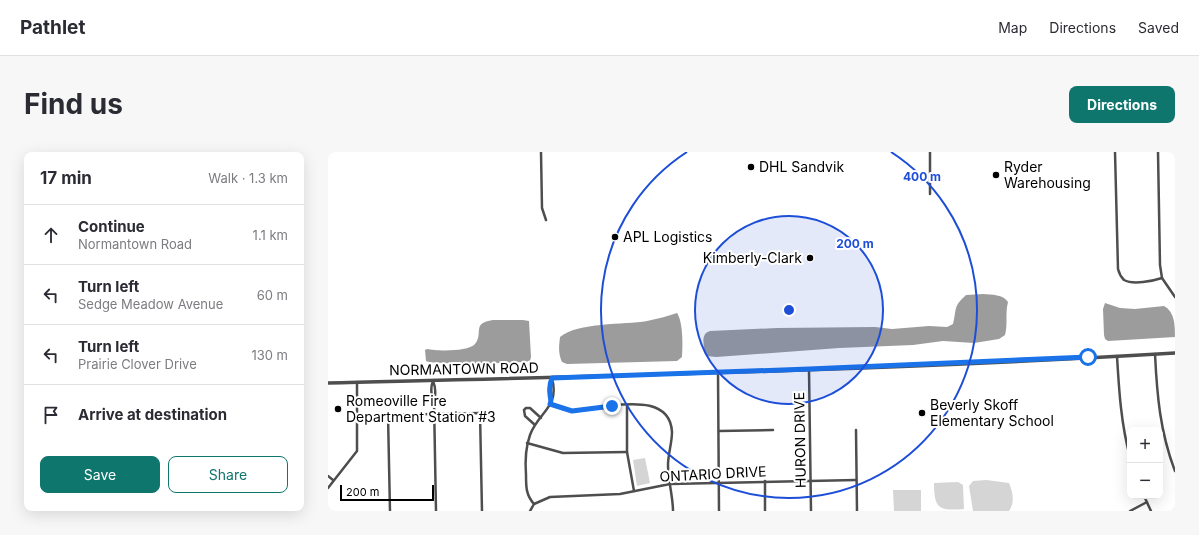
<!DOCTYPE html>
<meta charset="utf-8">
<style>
body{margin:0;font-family:Inter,sans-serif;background:#f7f7f7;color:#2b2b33}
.controls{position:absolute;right:12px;bottom:12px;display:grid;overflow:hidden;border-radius:8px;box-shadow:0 4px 16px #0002}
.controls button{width:36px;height:36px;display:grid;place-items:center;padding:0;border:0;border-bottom:1px solid #e1e1e2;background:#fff;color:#2b2b33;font:20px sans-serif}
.scale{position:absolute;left:12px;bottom:10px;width:94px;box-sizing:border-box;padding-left:4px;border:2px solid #000;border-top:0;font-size:11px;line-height:14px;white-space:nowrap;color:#000;-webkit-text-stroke:3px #fff;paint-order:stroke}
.stop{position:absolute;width:12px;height:12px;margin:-9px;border:3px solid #1a73e8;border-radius:50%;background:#fff}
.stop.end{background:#1a73e8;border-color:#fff;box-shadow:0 1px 4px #0008}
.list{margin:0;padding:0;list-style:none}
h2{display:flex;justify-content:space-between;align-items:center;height:52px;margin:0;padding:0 16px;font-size:17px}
h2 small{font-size:13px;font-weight:400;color:#7c7c81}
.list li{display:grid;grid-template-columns:26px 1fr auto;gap:12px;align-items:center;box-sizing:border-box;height:60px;padding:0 16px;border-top:1px solid #e1e1e2}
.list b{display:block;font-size:15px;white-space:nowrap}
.list p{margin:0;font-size:13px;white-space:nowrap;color:#7c7c81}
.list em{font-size:13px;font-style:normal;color:#7c7c81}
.actions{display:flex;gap:8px;padding:12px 16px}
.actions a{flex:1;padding:9px 0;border:1px solid #0f766e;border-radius:8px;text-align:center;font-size:14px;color:#0f766e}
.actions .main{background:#0f766e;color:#fff}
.icon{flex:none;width:22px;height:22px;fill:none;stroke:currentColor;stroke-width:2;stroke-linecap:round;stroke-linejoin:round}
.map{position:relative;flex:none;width:847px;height:359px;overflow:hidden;border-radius:8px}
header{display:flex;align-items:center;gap:24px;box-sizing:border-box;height:56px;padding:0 20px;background:#fff;border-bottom:1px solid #e1e1e2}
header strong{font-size:19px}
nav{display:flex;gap:22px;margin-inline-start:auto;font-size:14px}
.intro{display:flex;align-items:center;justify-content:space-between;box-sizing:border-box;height:96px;padding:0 24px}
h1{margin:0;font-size:28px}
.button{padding:10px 18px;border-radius:8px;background:#0f766e;color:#fff;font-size:14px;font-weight:700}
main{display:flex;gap:24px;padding:0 24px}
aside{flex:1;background:#fff;border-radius:8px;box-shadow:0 4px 16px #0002}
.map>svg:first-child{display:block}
</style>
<header>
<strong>Pathlet</strong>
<nav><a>Map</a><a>Directions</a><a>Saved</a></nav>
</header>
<div class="intro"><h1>Find us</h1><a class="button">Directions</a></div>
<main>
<aside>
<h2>17 min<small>Walk · 1.3 km</small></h2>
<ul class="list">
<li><svg class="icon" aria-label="ahead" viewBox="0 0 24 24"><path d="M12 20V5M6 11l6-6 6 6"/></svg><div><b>Continue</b><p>Normantown Road</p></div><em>1.1 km</em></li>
<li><svg class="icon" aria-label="left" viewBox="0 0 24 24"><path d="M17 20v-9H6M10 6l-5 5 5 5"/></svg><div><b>Turn left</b><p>Sedge Meadow Avenue</p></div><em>60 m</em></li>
<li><svg class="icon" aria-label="left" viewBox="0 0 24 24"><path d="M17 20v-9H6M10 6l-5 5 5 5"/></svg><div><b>Turn left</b><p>Prairie Clover Drive</p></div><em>130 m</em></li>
<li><svg class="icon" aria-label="arrive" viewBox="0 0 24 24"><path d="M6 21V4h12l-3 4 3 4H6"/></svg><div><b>Arrive at destination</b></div></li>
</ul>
<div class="actions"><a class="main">Save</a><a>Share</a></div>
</aside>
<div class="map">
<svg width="847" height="359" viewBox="0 0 847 359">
<rect width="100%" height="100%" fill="#fff"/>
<g fill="#d5d5d5">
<path d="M317,306L322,331L309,334L305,308Z"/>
<path d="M658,328L681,331C685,341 687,350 681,359H645L641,334L645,329Z"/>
<path d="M630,330L635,333L636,357C611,359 606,357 606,331Z"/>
<path d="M565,338H593V359H566Z"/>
</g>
<g fill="#9c9c9c">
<path d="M655,142C664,143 675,142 680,150C677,161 680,172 677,183L671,187L646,191L615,189L585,193L511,196L388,205L379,204L377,202C376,193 372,182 382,179L449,176L547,175L564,177L601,174L619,175L625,172C629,156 625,155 638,143Z"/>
<path d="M777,151L792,156L807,157L836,154C847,160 847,174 847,185L780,189L777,187L776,183L775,157Z"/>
<path d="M349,161C355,170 355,193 354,205L349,209L239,212L234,210C230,201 231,194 232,185C250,170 296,173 319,169C329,167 340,164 349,161Z"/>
<path d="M165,168H195L201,169L203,205L202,209C192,212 105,213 98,209L97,198L99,197C108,199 140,200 147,192C156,181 143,171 165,168Z"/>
</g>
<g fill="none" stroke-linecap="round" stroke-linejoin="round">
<g stroke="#4e4e4e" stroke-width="2.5">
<path d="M213,0L214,56L218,68"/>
<path d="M602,0V42"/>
<path d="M787,0L790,117C791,121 793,125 796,128C805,133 825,129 834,126"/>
<path d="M830,0L832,113L834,126L847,145"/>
<path d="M827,202C829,243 832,280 847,319"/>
<path d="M789,204C791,238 793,272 802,305"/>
<path d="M481,218L483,359"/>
<path d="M390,221L391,359"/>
<path d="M105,229C108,236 108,242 106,249L108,359"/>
<path d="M105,229C102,236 103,242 105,249"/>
<path d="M223,249C220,241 221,234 224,226"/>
<path d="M222,252C229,255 236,258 243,259C254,260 265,256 276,254C300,252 342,245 344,280C344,291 340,302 340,313C340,329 345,344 345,359"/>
<path d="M299,253V300L306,339"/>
<path d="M207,273L197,264L196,258L198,256H202L213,266"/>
<path d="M528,278L529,359"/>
<path d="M391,279L445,278"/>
<path d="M199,291L235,301L299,300"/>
<path d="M0,324L5,328"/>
<path d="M437,329V359"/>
<path d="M0,336L29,299V230"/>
<path d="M816,344L823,359"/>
<path d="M206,352C198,343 198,335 198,323C197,310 197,297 202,283C210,260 232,256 224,226"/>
<path d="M62,359L60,263L152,261L154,359"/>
<path d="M202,359L206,352L222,345L292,342L342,332L528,328"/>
<path d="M802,359L819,350"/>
</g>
<path stroke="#4e4e4e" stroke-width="3.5" d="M0,231C282,224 565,218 847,201"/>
</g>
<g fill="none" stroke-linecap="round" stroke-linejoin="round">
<path stroke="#1a73e8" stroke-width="5" d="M284,254L244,259L222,252C224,248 222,247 222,242C221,236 222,231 224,226L481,217L760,205"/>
</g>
<circle cx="461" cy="158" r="94" fill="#1d4ed8" fill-opacity=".12"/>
<g fill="none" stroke="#1d4ed8" stroke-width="2">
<circle cx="461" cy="158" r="94"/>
<path d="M563 0A188 188 0 1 1 359 0"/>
</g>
<g fill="#000" stroke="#fff" stroke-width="1.5">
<circle cx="423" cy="15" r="4"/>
<circle cx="668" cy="23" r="4"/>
<circle cx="287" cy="85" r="4"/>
<circle cx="482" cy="106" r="4"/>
<circle cx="10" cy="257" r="4"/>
<circle cx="594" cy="261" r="4"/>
</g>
<g text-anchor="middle" stroke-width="4" stroke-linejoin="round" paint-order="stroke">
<g font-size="14" fill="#000" stroke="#fff" text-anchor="start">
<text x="431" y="20">DHL Sandvik</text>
<text x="676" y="20">Ryder<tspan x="676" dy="16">Warehousing</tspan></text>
<text x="295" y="90">APL Logistics</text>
<text x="474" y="111" text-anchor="end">Kimberly-Clark</text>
<text x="18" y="254">Romeoville Fire<tspan x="18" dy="16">Department Station #3</tspan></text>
<text x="602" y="258">Beverly Skoff<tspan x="602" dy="16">Elementary School</tspan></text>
</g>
<g font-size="14" fill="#000" stroke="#fff">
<text transform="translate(136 217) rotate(-1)" y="5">NORMANTOWN ROAD</text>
<text transform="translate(472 288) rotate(-91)" y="5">HURON DRIVE</text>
<text transform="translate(385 322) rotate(-3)" y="5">ONTARIO DRIVE</text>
</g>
</g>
<circle cx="461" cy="158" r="6" fill="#1d4ed8" stroke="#fff" stroke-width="2"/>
<g font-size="12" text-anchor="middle" font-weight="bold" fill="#1d4ed8" stroke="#fff" stroke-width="4" stroke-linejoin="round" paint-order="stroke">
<text x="594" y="29">400 m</text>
<text x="527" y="96">200 m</text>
</g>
</svg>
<div class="controls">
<button>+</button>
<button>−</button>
</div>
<div class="scale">200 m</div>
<div class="stop" style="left:760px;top:205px"></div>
<div class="stop end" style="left:284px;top:254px"></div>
</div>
</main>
